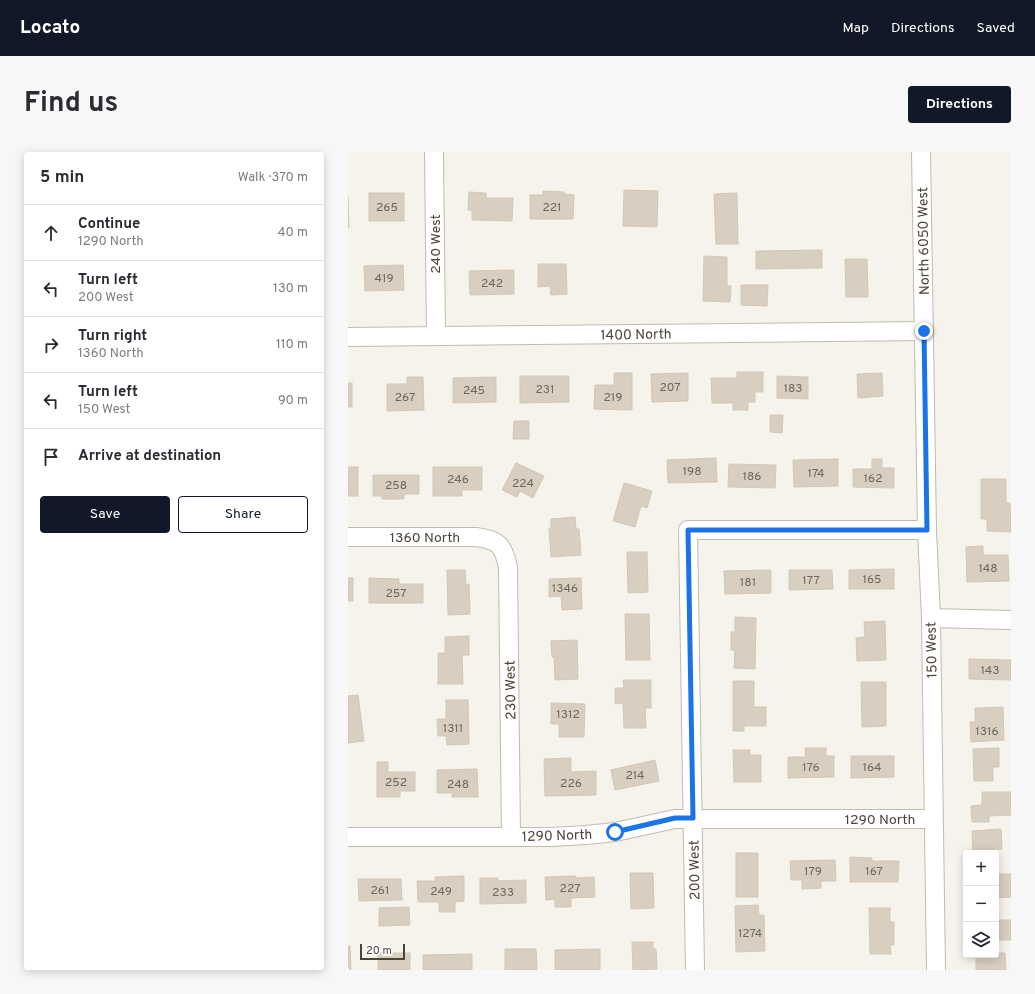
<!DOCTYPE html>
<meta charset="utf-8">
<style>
body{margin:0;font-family:Overpass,sans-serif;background:#f7f7f7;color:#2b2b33}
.controls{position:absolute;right:12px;bottom:12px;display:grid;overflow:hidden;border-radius:4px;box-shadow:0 2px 10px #0003}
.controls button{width:36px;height:36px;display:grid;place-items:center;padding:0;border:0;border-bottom:1px solid #e1e1e2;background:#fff;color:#2b2b33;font:20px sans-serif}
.scale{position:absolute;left:12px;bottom:10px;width:45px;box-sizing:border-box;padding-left:4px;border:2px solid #4b4439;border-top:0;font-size:11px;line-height:14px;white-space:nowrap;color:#4b4439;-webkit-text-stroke:3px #fff;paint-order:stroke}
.stop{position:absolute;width:12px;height:12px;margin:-9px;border:3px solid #1a73e8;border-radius:50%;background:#fff}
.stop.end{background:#1a73e8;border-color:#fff;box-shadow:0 1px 4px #0008}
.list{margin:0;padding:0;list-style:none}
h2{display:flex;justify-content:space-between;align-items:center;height:52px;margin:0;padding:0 16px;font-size:17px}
h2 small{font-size:13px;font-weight:400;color:#7c7c81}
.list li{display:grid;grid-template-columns:26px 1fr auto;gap:12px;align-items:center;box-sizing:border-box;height:56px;padding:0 16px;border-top:1px solid #e1e1e2}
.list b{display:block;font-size:15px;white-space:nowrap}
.list p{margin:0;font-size:13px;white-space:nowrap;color:#7c7c81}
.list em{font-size:13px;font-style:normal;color:#7c7c81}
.actions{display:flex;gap:8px;padding:12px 16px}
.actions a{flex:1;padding:9px 0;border:1px solid #111827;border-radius:4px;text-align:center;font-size:14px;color:#111827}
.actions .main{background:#111827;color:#fff}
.icon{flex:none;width:22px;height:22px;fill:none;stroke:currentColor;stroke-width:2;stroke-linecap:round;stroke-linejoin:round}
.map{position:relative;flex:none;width:663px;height:818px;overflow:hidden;border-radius:4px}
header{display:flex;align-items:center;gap:24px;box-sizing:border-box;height:56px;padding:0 20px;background:#111827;color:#fff}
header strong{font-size:19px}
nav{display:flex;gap:22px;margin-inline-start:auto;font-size:14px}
.intro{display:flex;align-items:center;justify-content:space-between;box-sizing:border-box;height:96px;padding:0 24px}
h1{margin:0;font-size:28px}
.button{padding:10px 18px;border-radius:4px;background:#111827;color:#fff;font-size:14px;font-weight:700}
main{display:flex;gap:24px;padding:0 24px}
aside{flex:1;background:#fff;border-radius:4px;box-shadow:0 2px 10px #0003}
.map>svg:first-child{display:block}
</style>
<header>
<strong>Locato</strong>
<nav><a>Map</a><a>Directions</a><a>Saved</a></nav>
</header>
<div class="intro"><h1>Find us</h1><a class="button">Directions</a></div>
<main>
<aside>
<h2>5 min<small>Walk · 370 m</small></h2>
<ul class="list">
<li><svg class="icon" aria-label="ahead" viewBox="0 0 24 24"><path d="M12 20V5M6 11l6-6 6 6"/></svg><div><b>Continue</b><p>1290 North</p></div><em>40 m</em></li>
<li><svg class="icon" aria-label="left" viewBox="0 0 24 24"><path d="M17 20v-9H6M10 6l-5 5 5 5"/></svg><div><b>Turn left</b><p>200 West</p></div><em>130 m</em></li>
<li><svg class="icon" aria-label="right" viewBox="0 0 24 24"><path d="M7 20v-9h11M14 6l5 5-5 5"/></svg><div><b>Turn right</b><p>1360 North</p></div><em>110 m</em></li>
<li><svg class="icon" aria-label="left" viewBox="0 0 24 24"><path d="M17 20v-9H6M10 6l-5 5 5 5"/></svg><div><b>Turn left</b><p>150 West</p></div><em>90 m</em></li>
<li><svg class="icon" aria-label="arrive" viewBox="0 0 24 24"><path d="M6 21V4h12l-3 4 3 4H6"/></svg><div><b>Arrive at destination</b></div></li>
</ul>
<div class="actions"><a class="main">Save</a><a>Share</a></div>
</aside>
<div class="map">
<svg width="663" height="818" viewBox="0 0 663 818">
<rect width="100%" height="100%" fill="#f6f3ec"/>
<g fill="#d8cfc1" stroke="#d3c7b4">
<path d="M276,38L310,39L309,75L275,74Z"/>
<path d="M195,39L216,40V42L226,43L225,67H182V43H195Z"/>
<path d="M121,40L138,41V46H165L164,69L124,68V58H120Z"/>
<rect x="21" y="41" width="35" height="28"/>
<path d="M389,41L390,92H368L366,42Z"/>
<path d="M0,45L1,76H0Z"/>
<path d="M474,98V116L408,117V99Z"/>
<path d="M356,104L379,105V134H383L382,150L355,149Z"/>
<path d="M497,107H519L520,145H498Z"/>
<path d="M190,112H218L219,142L203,143L202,134L190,135Z"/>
<path d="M55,113L56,138L17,139L16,114Z"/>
<path d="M166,118V142L122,143L121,119Z"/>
<path d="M393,133H420L419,154L393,153Z"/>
<path d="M389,220H415V240H407V250H400V258H385V251H364L363,226H389Z"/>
<path d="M266,221H284V258L246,257L247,233H266Z"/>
<path d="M340,221V249L304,250L303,222Z"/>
<path d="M534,221L535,244L510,246L509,222Z"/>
<path d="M172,224H221V250L172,251Z"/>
<path d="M429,224L460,225V247L429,246Z"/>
<path d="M59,225H75L76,258L39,259V232H59Z"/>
<path d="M148,225V250L105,251V226Z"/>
<rect x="0" y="231" width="4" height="24"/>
<path d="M422,263H435L434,281L422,280Z"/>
<path d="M166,269H181V287H165Z"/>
<path d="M368,306L369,330L320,331L319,308Z"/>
<path d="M490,307V334L446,335L445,308Z"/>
<path d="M524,307H534V316H546V336L505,335V317H524Z"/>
<path d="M168,311L196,324L185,346L172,339L169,345L154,338Z"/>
<path d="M381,312L428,313L427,336L380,335Z"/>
<rect x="0" y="315" width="10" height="29"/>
<path d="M85,315H134V338H114V344H85Z"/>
<path d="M25,323H71V342H56V347H34V344H25Z"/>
<path d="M633,327H658V351H662L663,380L639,379V367H633Z"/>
<path d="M276,331L304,339L299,356L293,354L287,375L265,369Z"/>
<path d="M227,365L228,377H231L233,403L203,405L201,376H203V367Z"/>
<path d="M635,394V403H660L661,429L619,430L618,395Z"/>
<path d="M279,400H299L300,440L280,441Z"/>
<path d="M546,417V437H501V418Z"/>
<path d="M99,418H117L118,433L121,432L122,462L100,463Z"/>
<path d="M423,418V441L377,442L376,419Z"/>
<path d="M441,418H484L485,437L441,438Z"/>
<rect x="0" y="426" width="5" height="23"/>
<path d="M21,426L51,427V432H75V451H21Z"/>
<path d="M233,426L234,457L214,458L213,444L201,445V427Z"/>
<path d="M277,462H301L302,508H278Z"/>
<path d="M387,465L408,466L407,517L386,516L387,498H383V480H387Z"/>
<path d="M537,469L538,508L509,509L508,486L517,485L516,470Z"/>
<path d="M121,484V503H114L115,532H90V501H97V485Z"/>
<path d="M229,488L230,527L207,528L206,505H204L203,489Z"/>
<path d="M621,507L663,508V528L621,527Z"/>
<path d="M275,528H303V556H297L298,576H276L275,551L267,552V536H276Z"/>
<path d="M385,529H406V555H418V574H396V579H385Z"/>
<path d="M513,530H538V574L514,575Z"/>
<path d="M10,543L16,589L0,591V544Z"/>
<path d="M98,548H120L121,592L99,593L98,584H90L89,567H98Z"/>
<path d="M203,551L237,552L236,585H211V572H203Z"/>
<path d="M655,555L656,588L623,590L622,570H627V556Z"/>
<path d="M457,596H478V604H486V625L440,626V605H458Z"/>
<path d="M651,596V615H645V629H626L625,597Z"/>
<path d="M385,598H402V603H413V630H386Z"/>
<path d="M503,604H546V625L503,626Z"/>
<path d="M223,606V620L248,619V643L197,644L196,607Z"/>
<path d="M307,608L311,629L267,638L263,618Z"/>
<path d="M29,610H40V620H67V639H52V645H29Z"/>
<path d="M129,617L130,645H104V641H89V618Z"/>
<path d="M634,640H663V663L641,664V670H624L623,654L634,653Z"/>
<path d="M653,677L654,697H646V701H625L624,679Z"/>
<rect x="388" y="701" width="22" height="44"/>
<path d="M502,705L524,706V709H551L550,730H502Z"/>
<path d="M487,708L488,729H473V736L454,737V728H443L442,709Z"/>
<path d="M282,721H305L306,756L283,757Z"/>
<path d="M648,722H663V745L648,746Z"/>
<path d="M116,724V749L107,750V760H91V750H70L69,729H87V725Z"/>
<path d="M228,724V726L246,725L247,745L223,746V755H207V747L198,748L197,725Z"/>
<path d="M132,726H150V729L178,728V751L132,752Z"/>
<path d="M10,727H53L54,748L11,749Z"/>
<path d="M410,753L411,763H416L417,799L388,800L387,754Z"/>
<path d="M61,755L62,773L31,774V756Z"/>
<path d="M521,756H542V770H546V793H542L543,802H522Z"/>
<rect x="648" y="768" width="15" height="20"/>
<path d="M284,790H305V797H308L309,817L285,818Z"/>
<path d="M0,794H2L3,818H0Z"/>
<path d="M157,797H188L189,818H157Z"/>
<path d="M252,797V818H207V798Z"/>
<rect x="30" y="801" width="32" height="17"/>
<path d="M648,801H657L658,818H628V803H648Z"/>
<path d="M124,802V818H75V803Z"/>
</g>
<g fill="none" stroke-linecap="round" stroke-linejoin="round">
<g stroke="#c2bbae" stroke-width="20">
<g id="minor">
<path d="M86,0L88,184"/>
<path d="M573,0L579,378L583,466L588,818"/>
<path d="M0,185L576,179"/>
<path d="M0,385H128C151,388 155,393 160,415L163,685"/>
<path d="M583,466L663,468"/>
<path d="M0,685H203L238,683L267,680L327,667H585"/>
<path d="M347,818L340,378H579"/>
</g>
</g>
<use href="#minor" stroke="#fff" stroke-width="18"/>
</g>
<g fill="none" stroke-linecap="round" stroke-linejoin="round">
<path stroke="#1a73e8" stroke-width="5" d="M267,680L327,666H345L340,378H579L576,179"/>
</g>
<g text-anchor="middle" stroke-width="3" stroke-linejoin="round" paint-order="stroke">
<g font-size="12" fill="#6e675b">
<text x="39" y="59">265</text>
<text x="204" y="59">221</text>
<text x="36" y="130">419</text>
<text x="144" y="135">242</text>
<text x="322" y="239">207</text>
<text x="445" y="240">183</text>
<text x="197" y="241">231</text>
<text x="126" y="242">245</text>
<text x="57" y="249">267</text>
<text x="265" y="249">219</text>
<text x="344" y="323">198</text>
<text x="468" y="325">174</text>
<text x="404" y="328">186</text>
<text x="525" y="330">162</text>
<text x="110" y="331">246</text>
<text x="175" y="335">224</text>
<text x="48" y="337">258</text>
<text x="640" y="420">148</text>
<text x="524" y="431">165</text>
<text x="463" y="432">177</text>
<text x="400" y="434">181</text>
<text x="217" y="440">1346</text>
<text x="48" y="445">257</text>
<text x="642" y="522">143</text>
<text x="220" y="566">1312</text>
<text x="105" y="580">1311</text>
<text x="639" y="583">1316</text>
<text x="463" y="619">176</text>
<text x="524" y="619">164</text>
<text x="287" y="627">214</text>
<text x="48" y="634">252</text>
<text x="223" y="635">226</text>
<text x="110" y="636">248</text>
<text x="465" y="723">179</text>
<text x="526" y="723">167</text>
<text x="222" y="740">227</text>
<text x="32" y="742">261</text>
<text x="93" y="743">249</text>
<text x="155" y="744">233</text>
<text x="402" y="785">1274</text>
</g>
<g font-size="14" fill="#4b4439" stroke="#fff">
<text transform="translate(575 89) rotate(-91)" y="5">North 6050 West</text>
<text transform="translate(87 92) rotate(-90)" y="5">240 West</text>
<text transform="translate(288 182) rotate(-1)" y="5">1400 North</text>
<text x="77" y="390">1360 North</text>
<text transform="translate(583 498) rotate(-91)" y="5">150 West</text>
<text transform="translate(162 538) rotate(-91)" y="5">230 West</text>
<text x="532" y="672">1290 North</text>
<text transform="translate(209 683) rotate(-2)" y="5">1290 North</text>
<text transform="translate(346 718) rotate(-91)" y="5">200 West</text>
</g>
</g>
</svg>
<div class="controls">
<button>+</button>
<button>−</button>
<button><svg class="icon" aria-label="layers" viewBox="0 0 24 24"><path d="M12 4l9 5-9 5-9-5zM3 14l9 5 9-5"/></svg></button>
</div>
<div class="scale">20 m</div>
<div class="stop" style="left:267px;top:680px"></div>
<div class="stop end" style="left:576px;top:179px"></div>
</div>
</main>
